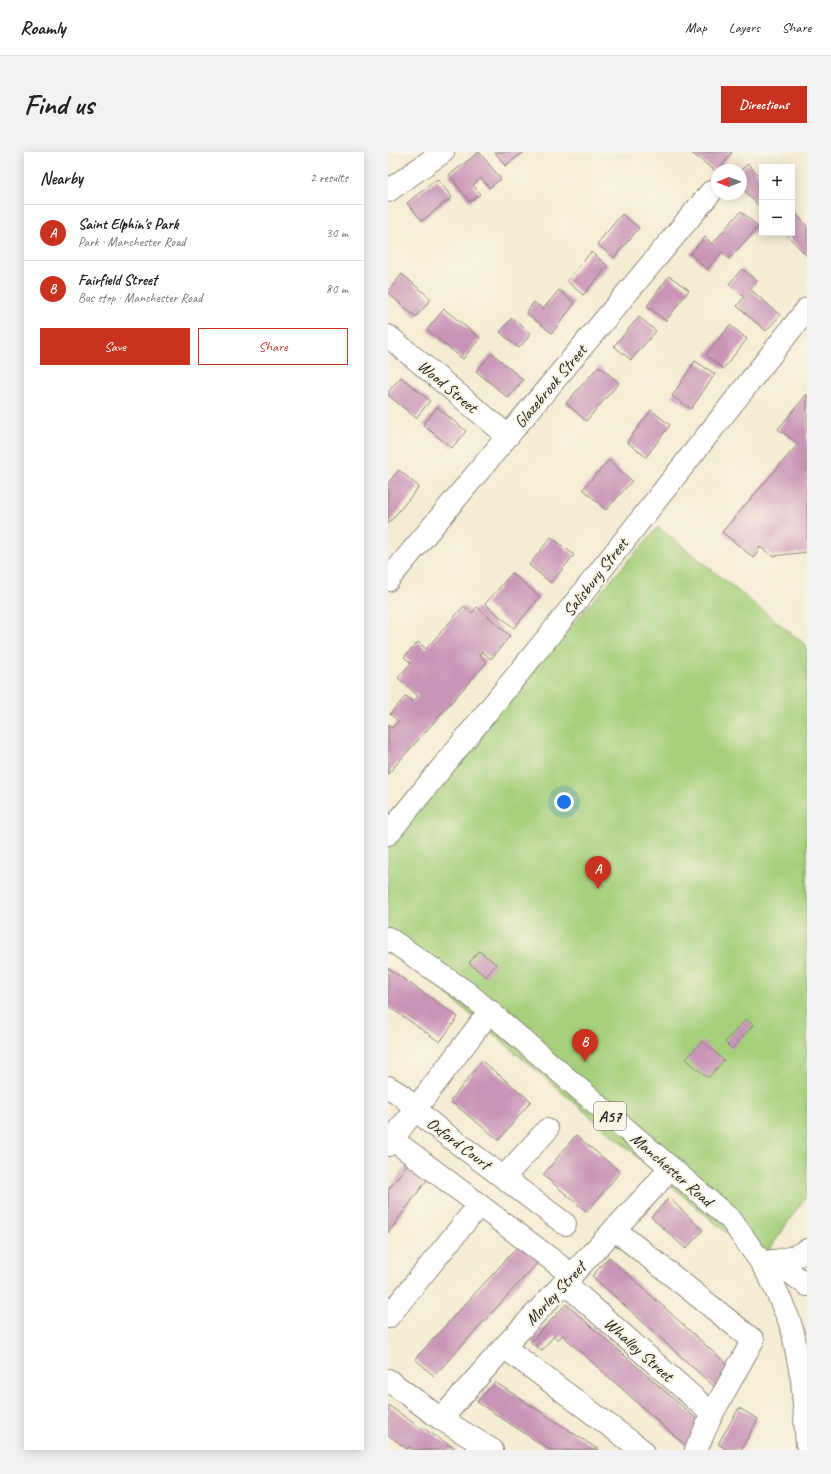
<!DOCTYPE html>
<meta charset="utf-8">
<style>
body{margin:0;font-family:Caveat,sans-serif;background:#f2f2f2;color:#222}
.controls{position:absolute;right:12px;top:12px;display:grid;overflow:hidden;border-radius:0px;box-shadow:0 2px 10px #0003}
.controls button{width:36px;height:36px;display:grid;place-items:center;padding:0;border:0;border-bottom:1px solid #e0e0e0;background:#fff;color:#222;font:20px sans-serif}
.compass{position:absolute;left:323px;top:12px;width:36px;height:36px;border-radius:50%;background:#fff;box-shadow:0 2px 10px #0003;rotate:269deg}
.you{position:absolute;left:176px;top:650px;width:14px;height:14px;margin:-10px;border:3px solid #fff;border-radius:50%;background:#1a73e8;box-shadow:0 0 0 6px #1a73e833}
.badge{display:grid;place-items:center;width:26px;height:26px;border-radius:50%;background:#c8321e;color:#fff;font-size:13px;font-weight:700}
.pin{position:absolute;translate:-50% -33px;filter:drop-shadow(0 1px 2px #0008)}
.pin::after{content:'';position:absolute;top:21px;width:14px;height:12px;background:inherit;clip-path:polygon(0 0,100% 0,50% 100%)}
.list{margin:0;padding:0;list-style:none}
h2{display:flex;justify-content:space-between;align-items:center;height:52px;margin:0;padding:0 16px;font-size:17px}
h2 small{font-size:13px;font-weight:400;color:#767676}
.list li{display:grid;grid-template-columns:26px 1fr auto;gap:12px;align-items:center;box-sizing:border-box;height:56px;padding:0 16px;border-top:1px solid #e0e0e0}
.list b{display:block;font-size:15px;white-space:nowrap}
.list p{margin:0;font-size:13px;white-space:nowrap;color:#767676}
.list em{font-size:13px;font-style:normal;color:#767676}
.actions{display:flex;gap:8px;padding:12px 16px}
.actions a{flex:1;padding:9px 0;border:1px solid #c8321e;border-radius:0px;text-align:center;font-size:14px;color:#c8321e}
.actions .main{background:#c8321e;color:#fff}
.map{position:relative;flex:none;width:419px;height:1298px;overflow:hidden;border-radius:0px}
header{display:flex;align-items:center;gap:24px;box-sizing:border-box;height:56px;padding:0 20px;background:#fff;border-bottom:1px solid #e0e0e0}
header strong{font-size:19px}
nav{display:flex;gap:22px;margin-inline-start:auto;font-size:14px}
.intro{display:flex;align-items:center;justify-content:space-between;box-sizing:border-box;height:96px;padding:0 24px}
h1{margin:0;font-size:28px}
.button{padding:10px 18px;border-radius:0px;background:#c8321e;color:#fff;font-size:14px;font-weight:700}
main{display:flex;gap:24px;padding:0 24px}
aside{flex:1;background:#fff;border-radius:0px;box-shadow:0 2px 10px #0003}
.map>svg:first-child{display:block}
</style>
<header>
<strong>Roamly</strong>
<nav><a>Map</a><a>Layers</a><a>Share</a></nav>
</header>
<div class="intro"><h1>Find us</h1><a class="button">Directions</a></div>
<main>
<aside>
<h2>Nearby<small>2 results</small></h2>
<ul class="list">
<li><span class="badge">A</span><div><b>Saint Elphin's Park</b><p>Park · Manchester Road</p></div><em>30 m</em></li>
<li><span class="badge">B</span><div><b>Fairfield Street</b><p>Bus stop · Manchester Road</p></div><em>80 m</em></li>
</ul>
<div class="actions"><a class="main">Save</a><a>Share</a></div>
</aside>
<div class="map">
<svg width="419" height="1298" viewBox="0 0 419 1298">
<rect width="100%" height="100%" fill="#fcf5e5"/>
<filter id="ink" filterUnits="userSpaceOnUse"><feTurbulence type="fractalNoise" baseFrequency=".025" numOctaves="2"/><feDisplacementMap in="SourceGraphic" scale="8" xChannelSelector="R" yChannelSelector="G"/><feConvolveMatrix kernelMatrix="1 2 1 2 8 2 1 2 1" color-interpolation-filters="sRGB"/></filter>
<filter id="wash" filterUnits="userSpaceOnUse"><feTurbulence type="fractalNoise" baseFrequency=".012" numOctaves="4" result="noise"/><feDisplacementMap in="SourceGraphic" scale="16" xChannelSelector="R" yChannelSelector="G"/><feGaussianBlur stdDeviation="0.9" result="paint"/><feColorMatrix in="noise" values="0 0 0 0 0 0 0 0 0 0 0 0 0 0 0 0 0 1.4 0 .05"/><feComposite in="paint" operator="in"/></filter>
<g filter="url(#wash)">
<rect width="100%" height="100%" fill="#f4ecd3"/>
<path fill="#a5cf7a" stroke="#60764b" d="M270,375L419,494V1042L373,1110L0,792V682Z"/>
<g id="blocks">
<g fill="#c995b7">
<path d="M91,0L113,27L101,36L93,26L85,33L92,42L82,50L61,23Z"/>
<path d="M107,0H136L117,14Z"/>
<path d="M302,0H344L331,18H329V20Z"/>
<path d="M360,12L374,27V57L353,35V18Z"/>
<path d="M49,27L64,45L34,69L19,51Z"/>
<path d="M404,58L419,74V104L397,81H404Z"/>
<path d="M353,59L370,75L341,107L334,100L319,117L302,102L317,85L324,92Z"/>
<path d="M234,62L251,76L226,106L209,92Z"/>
<path d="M203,100L220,114L195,143L179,129Z"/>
<path d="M354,117L369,129L362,137L392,163L378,179L349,154L356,145L341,132Z"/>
<path d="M14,122L43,147L28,165L0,141V139Z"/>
<path d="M281,124L301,138L278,169L259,154Z"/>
<path d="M171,138L187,151L164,181L138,161L146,150L155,157Z"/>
<path d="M56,157L92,186L75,207L39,178Z"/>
<path d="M251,165L268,179L243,208L226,194Z"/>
<path d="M124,166L143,182L131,196L112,180Z"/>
<path d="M342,173L359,187L335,217L318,203Z"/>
<path d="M104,201L135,228L120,246L88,219Z"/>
<path d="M307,209L327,222L303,257L284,244Z"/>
<path d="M211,214L231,231L198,269L178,251Z"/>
<path d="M13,225L42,249L28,266L0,243V240Z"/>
<path d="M419,242V400L385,404L372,395L366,406L334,380L410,292L390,277Z"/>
<path d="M49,255L78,279L64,296L35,273Z"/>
<path d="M263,258L282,273L258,305L239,290Z"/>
<path d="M221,308L244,329L218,358L195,337Z"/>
<path d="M11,318L31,335L0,372V331Z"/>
<path d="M163,385L186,403L163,431L141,413Z"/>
<path d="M124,421L152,445L126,476L97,452Z"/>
<path d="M76,454L84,461L89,455L122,484L103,507L94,499L91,503L99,510L0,622V573L4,576L10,569L2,562L18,544L25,550L30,544L10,526L23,511L16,505L30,490L38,497Z"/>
<path d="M91,799L108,812L98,825L81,811Z"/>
<path d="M0,816L70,865L52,890L0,854Z"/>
<path d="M358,867L365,873L344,897L337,890Z"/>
<path d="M314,889L336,908L320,926L298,907Z"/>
<path d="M94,909L143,949L111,988L62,949Z"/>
<path d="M188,983L232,1020L199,1060L155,1023Z"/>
<path d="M24,1006L44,1021L0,1081V1038Z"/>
<path d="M281,1046L315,1078L298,1097L263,1065Z"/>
<path d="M135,1089L154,1106L46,1224L27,1207Z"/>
<path d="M221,1105L345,1218L332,1240L204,1124Z"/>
<path d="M178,1152L313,1271L301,1297L174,1183L170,1188L166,1184L153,1199L143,1190Z"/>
<path d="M107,1230L182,1279L211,1298H162L89,1250Z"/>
<path d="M0,1253L34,1277L35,1276L69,1298H26L21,1295L19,1297L0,1283Z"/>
<path d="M351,1256L370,1267L353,1298H340L330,1292Z"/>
</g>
</g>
</g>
<g filter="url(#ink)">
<use href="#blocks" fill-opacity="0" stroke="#888478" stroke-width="1"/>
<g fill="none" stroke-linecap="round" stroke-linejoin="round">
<g stroke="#888478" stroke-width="24">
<g id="minor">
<path d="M0,39L55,0"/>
<path d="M0,184L120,284"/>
<path d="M0,428L323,40"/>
<path d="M0,682L164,480L419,157"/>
<path d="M0,935L13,943L43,971L177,1072"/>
<path d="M4,987L184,1123"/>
<path d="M0,993L102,859"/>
<path d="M116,1025L159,978"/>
<path d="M226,1077L365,1188L324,1262L308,1298"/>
<path d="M387,1109C398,1107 409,1105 419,1098"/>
<path d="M373,1110L387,1109L419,1133"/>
<path d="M177,1131L324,1262"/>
<path d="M0,1165L91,1053"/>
<path d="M116,1195L254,1298"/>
<path d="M0,1228L53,1267L104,1298"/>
<path d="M53,1267L116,1195L268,1033L282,1015"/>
</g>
</g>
<g stroke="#888478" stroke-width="24">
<path id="major" d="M0,786L81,842L282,1015L343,1068L373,1110L384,1129L401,1168L405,1181L414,1228L419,1292"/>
</g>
<use href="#minor" stroke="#fff" stroke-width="22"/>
<use href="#major" stroke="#fff" stroke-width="22"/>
</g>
</g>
<g text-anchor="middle" stroke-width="4" stroke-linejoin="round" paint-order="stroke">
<rect fill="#fcf5e5" stroke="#5f5d58" stroke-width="1" x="206" y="950" width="32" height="28" rx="3"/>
<g font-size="16" font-weight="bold" fill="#1c1c1c">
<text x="222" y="970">A57</text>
</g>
<g font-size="17" fill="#1c1c1c" stroke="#fcf5e5">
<text transform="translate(60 234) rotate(40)" y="6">Wood Street</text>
<text transform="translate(162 234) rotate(-50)" y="6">Glazebrook Street</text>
<text transform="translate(207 425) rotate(-52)" y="6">Salisbury Street</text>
<text transform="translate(71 991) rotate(37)" y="6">Oxford Court</text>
<text transform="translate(284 1017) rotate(41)" y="6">Manchester Road</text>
<text transform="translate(167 1141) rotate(-47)" y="6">Morley Street</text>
<text transform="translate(251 1197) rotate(42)" y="6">Whalley Street</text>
</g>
</g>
</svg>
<div class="controls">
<button>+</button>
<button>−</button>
</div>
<svg class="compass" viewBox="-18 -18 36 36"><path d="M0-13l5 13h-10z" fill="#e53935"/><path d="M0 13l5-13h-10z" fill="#767676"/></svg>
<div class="you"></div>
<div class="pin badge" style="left:210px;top:737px">A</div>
<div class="pin badge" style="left:197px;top:910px">B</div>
</div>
</main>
